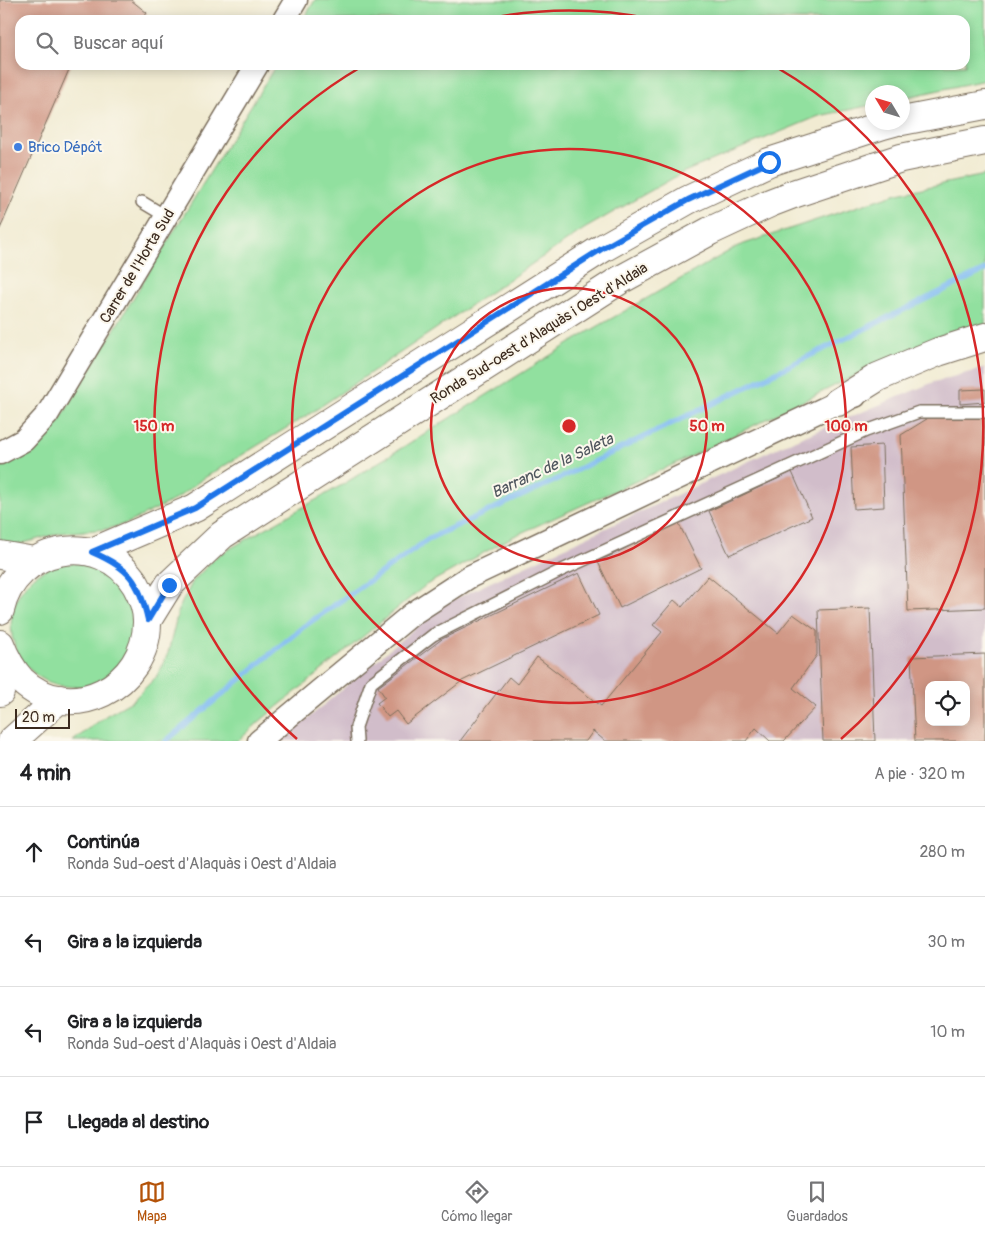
<!DOCTYPE html>
<html lang="es">
<meta charset="utf-8">
<style>
body{margin:0;font-family:Pangolin,sans-serif;background:#f6f6f6;color:#202124}
.controls{position:absolute;right:15px;bottom:15px;display:grid;overflow:hidden;border-radius:10px;box-shadow:0 2px 12px #0003}
.controls button{width:45px;height:45px;display:grid;place-items:center;padding:0;border:0;border-bottom:1px solid #e0e0e0;background:#fff;color:#202124;font:25px sans-serif}
.compass{position:absolute;left:865px;top:85px;width:45px;height:45px;border-radius:50%;background:#fff;box-shadow:0 2px 12px #0003;rotate:308deg}
.scale{position:absolute;left:15px;bottom:12px;width:55px;box-sizing:border-box;padding-left:5px;border:2px solid #3b2a1e;border-top:0;font-size:14px;line-height:18px;white-space:nowrap;color:#3b2a1e;-webkit-text-stroke:4px #fbf7ec;paint-order:stroke}
.stop{position:absolute;width:15px;height:15px;margin:-11px;border:4px solid #1a73e8;border-radius:50%;background:#fff}
.stop.end{background:#1a73e8;border-color:#fff;box-shadow:0 1px 5px #0008}
.list{margin:0;padding:0;list-style:none}
h2{display:flex;justify-content:space-between;align-items:center;height:65px;margin:0;padding:0 20px;font-size:21px}
h2 small{font-size:16px;font-weight:400;color:#757577}
.list li{display:grid;grid-template-columns:32px 1fr auto;gap:15px;align-items:center;box-sizing:border-box;height:90px;padding:0 20px;border-top:1px solid #e0e0e0}
.list b{display:block;font-size:19px;white-space:nowrap}
.list p{margin:0;font-size:16px;white-space:nowrap;color:#757577}
.list em{font-size:16px;font-style:normal;color:#757577}
.icon{flex:none;width:28px;height:28px;fill:none;stroke:currentColor;stroke-width:2;stroke-linecap:round;stroke-linejoin:round}
.map{position:relative;flex:none;width:985px;height:741px;overflow:hidden}
.search{position:absolute;background:#fff;box-shadow:0 2px 12px #0003;left:15px;right:15px;top:15px;height:55px;display:flex;align-items:center;gap:12px;box-sizing:border-box;padding:0 18px;border-radius:15px;color:#757577;font-size:19px}
.sheet{height:425px;background:#fff}
nav{display:flex;justify-content:space-around;align-items:center;box-sizing:border-box;height:70px;border-top:1px solid #e0e0e0;background:#fff;font-size:14px;color:#757577}
nav a{display:grid;justify-items:center;gap:2px}
nav .on{color:#b45309}
.map>svg:first-child{display:block}
</style>
<div class="map">
<svg width="985" height="741" viewBox="0 0 985 741">
<rect width="100%" height="100%" fill="#fbf7ec"/>
<filter id="ink" filterUnits="userSpaceOnUse"><feTurbulence type="fractalNoise" baseFrequency=".02" numOctaves="2"/><feDisplacementMap in="SourceGraphic" scale="10" xChannelSelector="R" yChannelSelector="G"/><feConvolveMatrix kernelMatrix="1 2 1 2 8 2 1 2 1" color-interpolation-filters="sRGB"/></filter>
<filter id="wash" filterUnits="userSpaceOnUse"><feTurbulence type="fractalNoise" baseFrequency=".0096" numOctaves="4" result="noise"/><feDisplacementMap in="SourceGraphic" scale="20" xChannelSelector="R" yChannelSelector="G"/><feGaussianBlur stdDeviation="1.12" result="paint"/><feColorMatrix in="noise" values="0 0 0 0 0 0 0 0 0 0 0 0 0 0 0 0 0 1.4 0 .05"/><feComposite in="paint" operator="in"/></filter>
<g filter="url(#wash)">
<rect width="100%" height="100%" fill="#f1ebd2"/>
<path fill="#d1bdca" fill-rule="evenodd" d="M985,368V741H281L442,605L781,446L934,382ZM929,685H966V722H929Z"/>
<g fill="#91e09f" stroke="#66855e">
<path d="M315,0H985V80L903,98L902,92H872V105L819,116L684,172L645,194L584,229L311,413L201,480L176,499L128,523L107,529L61,533L16,545H0V463L50,427L54,430L144,280L276,65H965V20H303Z"/>
<path d="M985,175V325L951,331L844,381L690,457L514,536L426,585L260,721L238,741H73L107,715L132,701L157,676L168,653L179,608L193,581L217,556L342,485L588,332L738,246L898,193Z"/>
<circle cx="73" cy="625" r="62"/>
</g>
<g fill="none" stroke-linecap="round" stroke-linejoin="round">
<path stroke="#7fbbf2" stroke-width="5.5" d="M166,741L303,627L432,537L554,481L985,270"/>
</g>
<g id="blocks">
<g fill="#d09684" fill-rule="evenodd">
<path d="M0,0H131L147,13L142,20H95L91,18V20H20V65H71L0,229Z"/>
<path d="M985,389V402L960,404V390Z"/>
<path d="M985,415V608L908,611L901,435L930,417Z"/>
<path d="M882,445L884,507L854,509L851,447Z"/>
<path d="M792,472L812,517L729,555L709,511Z"/>
<path d="M678,522L701,568L620,608L598,562Z"/>
<path d="M579,573L599,615L462,681L406,724L396,711L388,717L377,703L385,697L378,687L442,639Z"/>
<path d="M708,576L778,633L793,614L817,631V655L793,688L816,707L784,741H770L756,728L746,741H605L593,731L586,741H460L509,677L517,684L537,657L601,706L662,632L653,625L674,600L682,607Z"/>
<path d="M870,608L875,741H823L818,610Z"/>
<path d="M985,654V741H915L911,657ZM929,685H966V722H929Z"/>
</g>
</g>
</g>
<g filter="url(#ink)">
<use href="#blocks" fill-opacity="0" stroke="#7b6e5d" stroke-width="1"/>
<g fill="none" stroke-linecap="round" stroke-linejoin="round">
<g stroke="#7b6e5d" stroke-width="14">
<g id="lane">
<path d="M142,202L167,217"/>
<path d="M357,741L356,727L371,683L433,635L560,571L866,431L919,412H985"/>
</g>
</g>
<g stroke="#7b6e5d" stroke-width="25">
<g id="street">
<path d="M284,20L296,0"/>
<path d="M0,453L24,440L47,415L257,65"/>
<path d="M259,741L412,614L469,577L838,402L855,396"/>
</g>
</g>
<g stroke="#7b6e5d" stroke-width="30">
<g id="secondary">
<path d="M902,121L985,105"/>
<path d="M838,402L878,377L938,352L985,337"/>
<path d="M92,552L195,508L603,248L688,200L769,162L883,125L894,122"/>
<path d="M0,555L34,561"/>
<path d="M0,610C14,546 100,527 136,585C142,596 147,608 147,621C148,686 70,727 21,680C11,669 5,657 0,644"/>
<path d="M148,619L169,585L222,535L620,280L710,231L770,203L796,193L901,158L985,141"/>
<path d="M0,692L8,663"/>
<path d="M12,741L59,699"/>
</g>
</g>
<use href="#lane" stroke="#fff" stroke-width="11"/>
<use href="#street" stroke="#fff" stroke-width="22"/>
<use href="#secondary" stroke="#fff" stroke-width="28"/>
</g>
</g>
<g fill="none" stroke-linecap="round" stroke-linejoin="round" filter="url(#ink)">
<path stroke="#1a73e8" stroke-width="6" d="M169,585L148,620C139,580 129,568 92,552L195,508L603,248L688,200L769,162"/>
</g>
<g fill="none" stroke="#d62828" stroke-width="2.5">
<circle cx="569" cy="426" r="138"/>
<circle cx="569" cy="426" r="277"/>
<path d="M297 739A415 415 0 0 1 361 67M486 19A415 415 0 0 1 652 19M776 67A415 415 0 0 1 841 739"/>
</g>
<circle fill="#3f7fe0" stroke="#fbf7ec" stroke-width="2" cx="18" cy="147" r="5"/>
<g text-anchor="middle" stroke-width="4" stroke-linejoin="round" paint-order="stroke">
<g font-size="15" fill="#366cbe" stroke="#fbf7ec" text-anchor="start">
<text x="28" y="152">Brico Dépôt</text>
</g>
<g font-size="15" fill="#3b2a1e" stroke="#fbf7ec">
<text transform="translate(137 266) rotate(-59)" y="5">Carrer de l'Horta Sud</text>
<text transform="translate(539 333) rotate(-32)" y="5">Ronda Sud-oest d'Alaquàs i Oest d'Aldaia</text>
</g>
<g font-size="16" font-style="italic" fill="#4f565e" stroke="#fbf7ec">
<text transform="translate(552 465) rotate(-25)" y="6">Barranc de la Saleta</text>
</g>
</g>
<circle cx="569" cy="426" r="8" fill="#d62828" stroke="#fbf7ec" stroke-width="2.5"/>
<g font-size="15" text-anchor="middle" font-weight="bold" fill="#d62828" stroke="#fbf7ec" stroke-width="4" stroke-linejoin="round" paint-order="stroke">
<text x="707" y="431">50 m</text>
<text x="846" y="431">100 m</text>
<text x="154" y="431">150 m</text>
</g>
</svg>
<div class="controls">
<button><svg class="icon" aria-label="locate" viewBox="0 0 24 24"><circle cx="12" cy="12" r="6"/><path d="M12 2v4M12 18v4M2 12h4M18 12h4"/></svg></button>
</div>
<svg class="compass" viewBox="-18 -18 36 36"><path d="M0-13l5 13h-10z" fill="#e53935"/><path d="M0 13l5-13h-10z" fill="#757577"/></svg>
<div class="scale">20 m</div>
<div class="stop" style="left:769px;top:162px"></div>
<div class="stop end" style="left:169px;top:585px"></div>
<div class="search"><svg class="icon" aria-label="search" viewBox="0 0 24 24"><circle cx="10" cy="10" r="6"/><path d="M15 15l6 6"/></svg>Buscar aquí</div>
</div>
<section class="sheet">
<h2>4 min<small>A pie · 320 m</small></h2>
<ul class="list">
<li><svg class="icon" aria-label="ahead" viewBox="0 0 24 24"><path d="M12 20V5M6 11l6-6 6 6"/></svg><div><b>Continúa</b><p>Ronda Sud-oest d'Alaquàs i Oest d'Aldaia</p></div><em>280 m</em></li>
<li><svg class="icon" aria-label="left" viewBox="0 0 24 24"><path d="M17 20v-9H6M10 6l-5 5 5 5"/></svg><div><b>Gira a la izquierda</b></div><em>30 m</em></li>
<li><svg class="icon" aria-label="left" viewBox="0 0 24 24"><path d="M17 20v-9H6M10 6l-5 5 5 5"/></svg><div><b>Gira a la izquierda</b><p>Ronda Sud-oest d'Alaquàs i Oest d'Aldaia</p></div><em>10 m</em></li>
<li><svg class="icon" aria-label="arrive" viewBox="0 0 24 24"><path d="M6 21V4h12l-3 4 3 4H6"/></svg><div><b>Llegada al destino</b></div></li>
</ul>
</section>
<nav>
<a class="on"><svg class="icon" aria-label="map" viewBox="0 0 24 24"><path d="M3 6l6-2 6 2 6-2v14l-6 2-6-2-6 2zM9 4v14M15 6v14"/></svg>Mapa</a>
<a><svg class="icon" aria-label="directions" viewBox="0 0 24 24"><path d="M12 3l9 9-9 9-9-9zM9 14v-3h6M13 9l2 2-2 2"/></svg>Cómo llegar</a>
<a><svg class="icon" aria-label="saved" viewBox="0 0 24 24"><path d="M7 4h10v16l-5-4-5 4z"/></svg>Guardados</a>
</nav>
